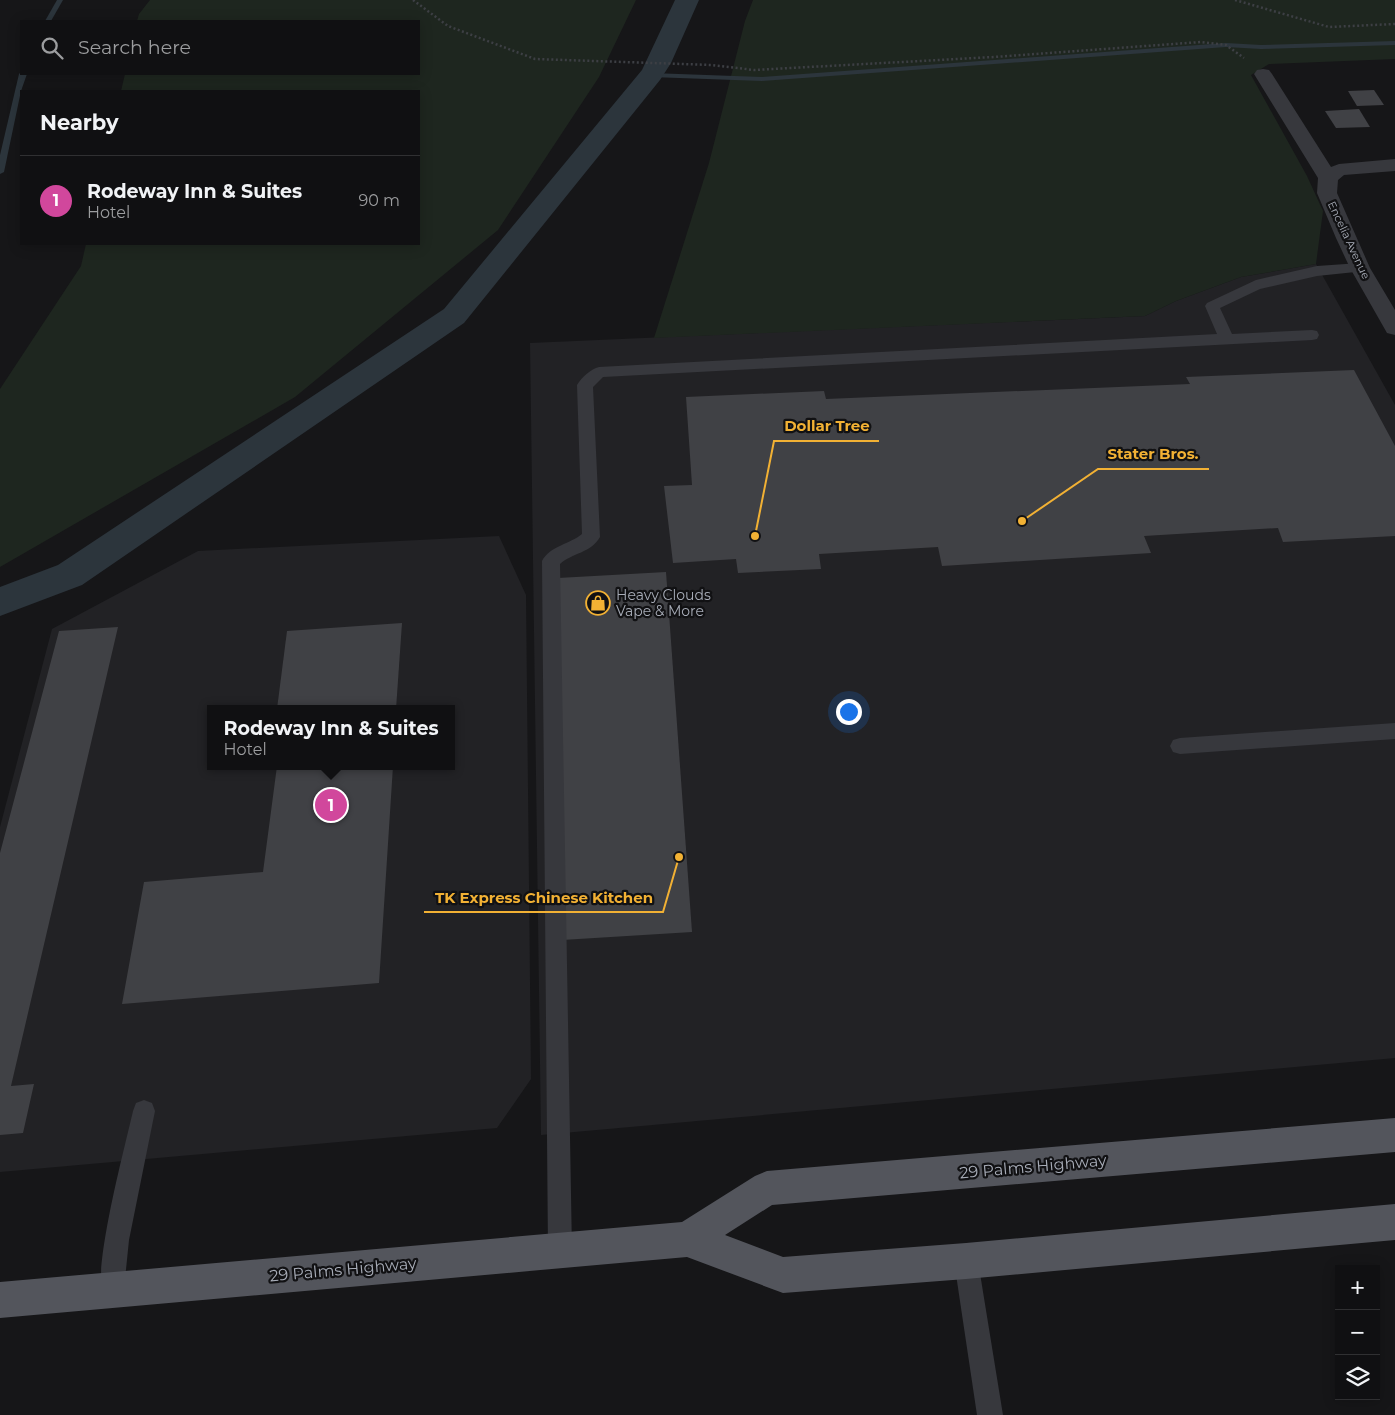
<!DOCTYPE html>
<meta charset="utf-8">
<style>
body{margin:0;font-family:Montserrat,sans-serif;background:#1e1e20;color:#f1f3f6}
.controls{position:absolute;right:15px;bottom:15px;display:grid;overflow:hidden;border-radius:0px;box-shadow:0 2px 12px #0003}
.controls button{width:45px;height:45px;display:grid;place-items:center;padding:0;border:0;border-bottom:1px solid #303032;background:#101012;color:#f1f3f6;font:25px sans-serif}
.you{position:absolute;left:848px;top:711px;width:18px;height:18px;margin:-12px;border:4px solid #fff;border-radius:50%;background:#1a73e8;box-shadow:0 0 0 8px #1a73e833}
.badge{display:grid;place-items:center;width:32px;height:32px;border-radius:50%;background:#1a73e8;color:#fff;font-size:16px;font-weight:700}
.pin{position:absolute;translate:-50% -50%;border:2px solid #fff;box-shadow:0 1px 5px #0006}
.popup{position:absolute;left:207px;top:705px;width:248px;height:65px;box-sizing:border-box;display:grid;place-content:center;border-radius:0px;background:#101012;filter:drop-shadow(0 1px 4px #0005);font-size:16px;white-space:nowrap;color:#9c9d9f}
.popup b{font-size:19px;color:#f1f3f6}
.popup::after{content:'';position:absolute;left:50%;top:100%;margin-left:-10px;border:10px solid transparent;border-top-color:#101012}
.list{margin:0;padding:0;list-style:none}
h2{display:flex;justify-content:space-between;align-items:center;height:65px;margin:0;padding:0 20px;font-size:21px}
h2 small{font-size:16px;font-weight:400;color:#9c9d9f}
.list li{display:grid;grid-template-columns:32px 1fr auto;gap:15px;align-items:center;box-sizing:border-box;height:90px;padding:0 20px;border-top:1px solid #303032}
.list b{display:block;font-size:19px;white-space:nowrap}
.list p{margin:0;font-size:16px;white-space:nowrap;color:#9c9d9f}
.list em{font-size:16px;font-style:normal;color:#9c9d9f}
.icon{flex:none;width:28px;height:28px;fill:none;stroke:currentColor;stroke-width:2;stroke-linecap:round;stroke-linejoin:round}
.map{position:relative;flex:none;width:1395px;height:1415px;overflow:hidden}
.search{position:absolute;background:#101012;box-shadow:0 2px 12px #0003;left:20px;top:20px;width:400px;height:55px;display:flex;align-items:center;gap:12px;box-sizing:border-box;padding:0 18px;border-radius:0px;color:#9c9d9f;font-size:19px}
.panel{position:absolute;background:#101012;box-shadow:0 2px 12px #0003;left:20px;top:90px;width:400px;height:155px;border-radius:0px}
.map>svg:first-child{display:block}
</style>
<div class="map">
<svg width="1395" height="1415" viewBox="0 0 1395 1415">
<rect width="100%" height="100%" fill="#161618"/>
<g fill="#222225" fill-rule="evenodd">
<path d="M1316,264L1395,405V1058L541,1135L530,343L1145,316L1176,301L1241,277Z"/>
<path d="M499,536L526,595L531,1079L497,1128L0,1172V827L52,629L198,551ZM211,709H451V766H211Z"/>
</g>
<g fill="#1e261f">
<path d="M150,0H636L599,77L498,230L295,397L0,567V389L81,266L86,244H419V91H121L125,74H419V21H137L139,14Z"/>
<path d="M753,0H1395V59L1269,64L1251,75L1307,176L1323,211L1316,264L1241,277L1176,301L1145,316L654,338L709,163L745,21Z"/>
</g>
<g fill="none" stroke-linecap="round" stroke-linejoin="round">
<g fill="#2c353c" fill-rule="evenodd">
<path d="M57,0H63L51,21H45Z"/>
<path d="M1395,41V45L1261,49L1226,47L762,81L651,77L647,75L651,73L762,77L1226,43L1261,45Z"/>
<path d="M21,72V74H27L21,91L4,172L0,174V155L19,74Z"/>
</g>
<path fill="#2c353c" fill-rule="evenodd" d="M675,0H699L671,63L660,80L464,323L82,585L0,616V587L58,565L444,309L642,70Z"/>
</g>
<g fill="#404145">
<path d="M1374,90L1384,105L1357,106L1348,91Z"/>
<path d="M1359,109L1370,127L1336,128L1325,111Z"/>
<path d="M1354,370L1395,446V536L1283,542L1278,528L1144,536L1151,553L942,566L938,547L819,554L821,569L738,573L736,559L673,563L664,486L692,485L686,397L824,391L826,399L1190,384L1186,377Z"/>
<path d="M666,572L692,932L562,940L558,578Z"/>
<path d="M402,623L396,709H277L287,631Z"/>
<path d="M118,627L11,1086L34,1084L23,1133L0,1135V853L59,631Z"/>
<path d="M277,766H393L379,983L122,1004L144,882L263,872Z"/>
</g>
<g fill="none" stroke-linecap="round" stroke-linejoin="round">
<g stroke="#3d3f44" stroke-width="2.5" stroke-dasharray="2 2.5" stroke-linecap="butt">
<path d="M413,0L448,26L535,59L712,65L754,70L994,57L1201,42L1226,45L1244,58"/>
<path d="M1235,0L1329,27L1395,24"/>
</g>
<g fill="#37383d" fill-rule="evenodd">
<path d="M1360,263L1365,265L1367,268L1365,271L1317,276L1260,289L1220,308L1232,334L1312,330L1317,331L1319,335L1317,339L1312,340L603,377L593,387L600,537C591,553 572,553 560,564L572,1251L569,1260L560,1263L551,1260L548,1251L542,561C550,546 570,544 582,534L577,385C582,377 591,369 599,367L1217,334L1205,306L1207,303L1256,280L1317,266Z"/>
<path d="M1395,723V739L1180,754L1173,752L1170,746L1173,740L1180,738Z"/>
<path d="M144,1100L152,1103L155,1111L129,1240L124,1289L121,1298L112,1301L103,1298C92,1270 125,1147 133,1111L136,1103Z"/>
<path d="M966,1249L975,1252L978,1261L1003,1415H977L954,1261L957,1252Z"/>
</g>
<path fill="#37383d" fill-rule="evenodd" d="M1263,69L1269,70L1272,74L1331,167L1339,164L1395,159V171L1344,175L1338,180L1337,193L1370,268L1395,310V335L1387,333L1350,268L1336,238L1317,193L1318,178L1254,74L1257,70Z"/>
<path fill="#53555c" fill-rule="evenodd" d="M1395,1118V1152L772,1205L725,1235L783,1257L966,1243L1395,1204V1240L966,1279L783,1293L687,1257L0,1318V1282L682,1222L755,1176L767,1171Z"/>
</g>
<defs>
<g id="shop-ring" transform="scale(1.25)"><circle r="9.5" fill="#111113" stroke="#f2b134" stroke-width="1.5"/><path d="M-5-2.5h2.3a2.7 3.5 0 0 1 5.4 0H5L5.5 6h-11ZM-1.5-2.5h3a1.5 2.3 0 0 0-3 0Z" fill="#f2b134"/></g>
</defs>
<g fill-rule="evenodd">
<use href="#shop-ring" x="598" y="603"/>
</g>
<g text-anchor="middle" stroke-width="4.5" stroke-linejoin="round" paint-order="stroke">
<g font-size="11" fill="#a8adb8" stroke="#111113">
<text transform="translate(1349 240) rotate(65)" y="4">Encelia Avenue</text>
</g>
<g font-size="14" fill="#a8adb8" stroke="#111113" text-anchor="start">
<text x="616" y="600">Heavy Clouds<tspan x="616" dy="16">Vape &amp; More</tspan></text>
</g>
<g font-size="16" fill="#a8adb8" stroke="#111113">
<text transform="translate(1033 1166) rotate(-5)" y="6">29 Palms Highway</text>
<text transform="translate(343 1269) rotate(-5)" y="6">29 Palms Highway</text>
</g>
</g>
<path fill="none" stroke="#f2b134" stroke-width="2" d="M755 536L774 441H879M1022 521L1098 469H1209M679 857L663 912H424"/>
<g fill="#f2b134" stroke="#111113" stroke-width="2">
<circle cx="755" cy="536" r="5"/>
<circle cx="1022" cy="521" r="5"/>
<circle cx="679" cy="857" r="5"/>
</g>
<g font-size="15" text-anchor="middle" font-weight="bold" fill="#f2b134" stroke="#111113" stroke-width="4.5" stroke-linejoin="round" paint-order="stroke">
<text x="827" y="431">Dollar Tree</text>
<text x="1153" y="459">Stater Bros.</text>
<text x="544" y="903">TK Express Chinese Kitchen</text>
</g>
</svg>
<div class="controls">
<button>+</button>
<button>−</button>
<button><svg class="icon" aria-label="layers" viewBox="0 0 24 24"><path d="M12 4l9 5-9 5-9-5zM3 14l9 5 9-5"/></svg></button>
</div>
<div class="you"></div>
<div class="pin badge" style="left:331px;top:805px;background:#d1479c">1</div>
<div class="popup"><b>Rodeway Inn &amp; Suites</b>Hotel</div>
<div class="search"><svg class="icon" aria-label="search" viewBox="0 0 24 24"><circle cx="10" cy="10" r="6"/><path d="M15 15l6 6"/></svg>Search here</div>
<section class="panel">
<h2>Nearby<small></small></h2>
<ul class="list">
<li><span class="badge" style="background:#d1479c">1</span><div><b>Rodeway Inn &amp; Suites</b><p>Hotel</p></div><em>90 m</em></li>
</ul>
</section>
</div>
